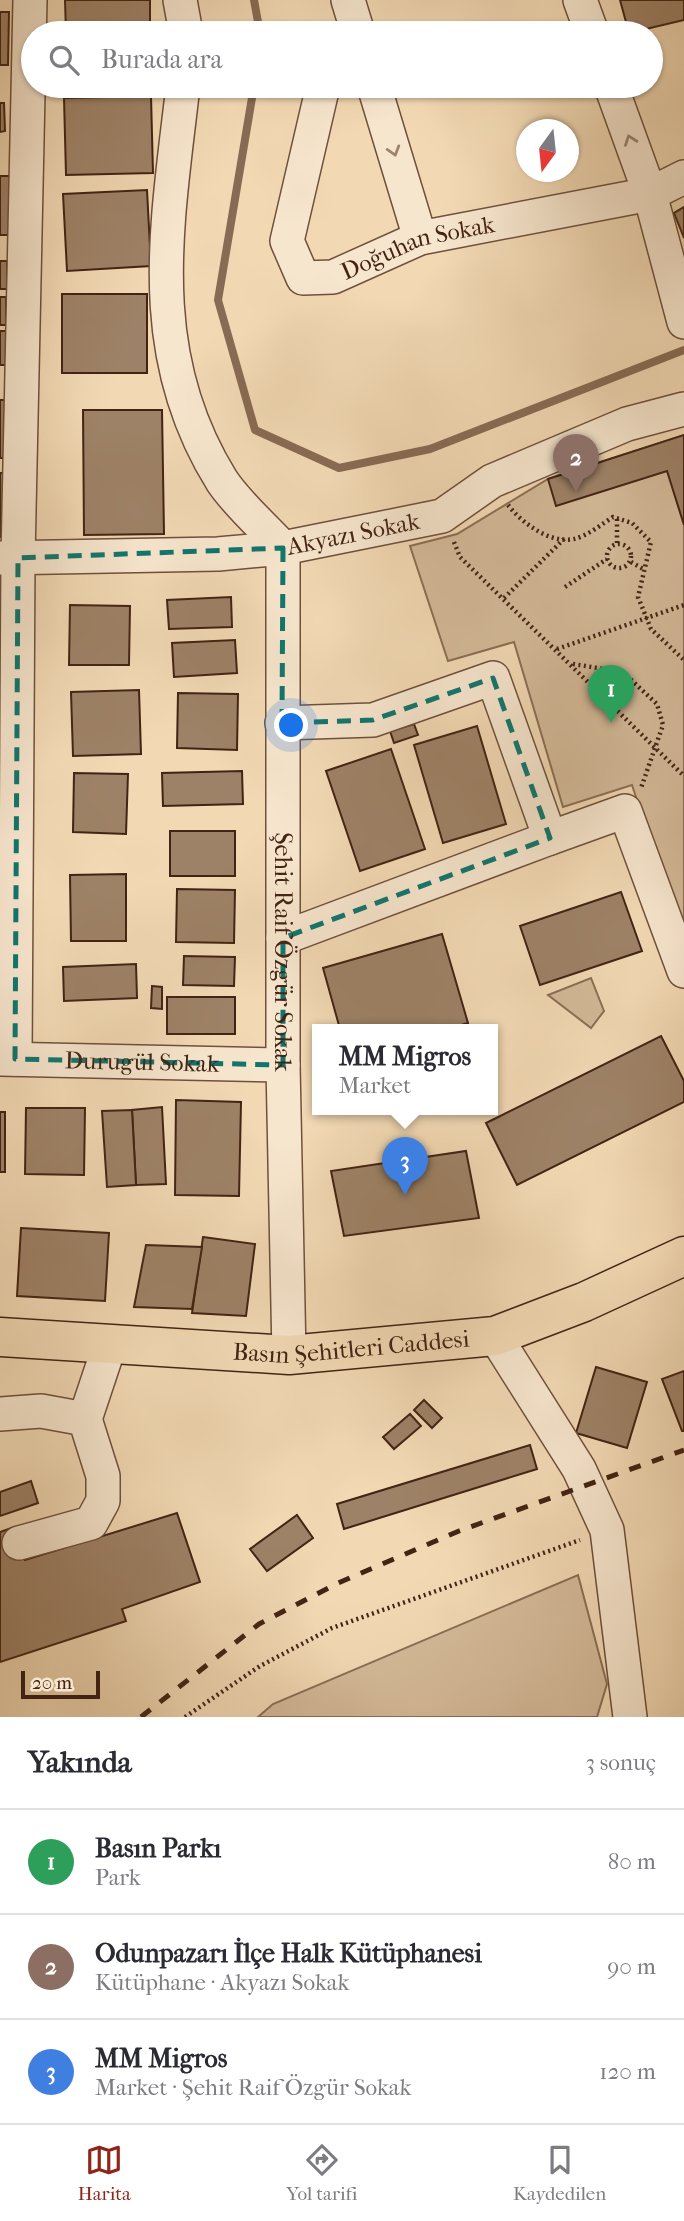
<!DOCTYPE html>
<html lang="tr">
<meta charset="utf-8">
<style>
body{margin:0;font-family:"IM FELL French Canon",serif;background:#f2f2f3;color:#2b2b33}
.compass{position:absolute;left:516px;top:119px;width:63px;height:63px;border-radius:50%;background:#fff;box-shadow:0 2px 5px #0004;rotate:195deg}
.scale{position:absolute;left:21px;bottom:18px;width:79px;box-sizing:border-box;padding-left:7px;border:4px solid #432314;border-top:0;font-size:19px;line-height:24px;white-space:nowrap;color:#432314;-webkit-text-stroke:5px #f7e6ce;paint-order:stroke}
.you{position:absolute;left:292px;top:726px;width:24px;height:24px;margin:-18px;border:5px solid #fff;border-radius:50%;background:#1a73e8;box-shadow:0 0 0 10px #1a73e833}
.badge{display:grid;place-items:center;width:46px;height:46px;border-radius:50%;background:#8f2418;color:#fff;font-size:23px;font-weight:700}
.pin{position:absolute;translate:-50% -58px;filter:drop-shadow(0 2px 4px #0008)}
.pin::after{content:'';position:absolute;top:37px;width:24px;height:21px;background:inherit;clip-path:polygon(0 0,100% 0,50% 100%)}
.popup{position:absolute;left:312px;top:1024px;width:186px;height:91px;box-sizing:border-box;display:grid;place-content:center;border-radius:0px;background:#fff;filter:drop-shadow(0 2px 5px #0005);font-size:23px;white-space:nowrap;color:#7c7c81}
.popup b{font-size:26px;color:#2b2b33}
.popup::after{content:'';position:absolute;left:50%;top:100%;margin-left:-14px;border:14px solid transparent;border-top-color:#fff}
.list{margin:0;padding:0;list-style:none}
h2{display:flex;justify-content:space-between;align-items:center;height:91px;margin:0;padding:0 28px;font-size:30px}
h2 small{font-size:23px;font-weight:400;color:#7c7c81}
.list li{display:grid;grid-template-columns:46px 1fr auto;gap:21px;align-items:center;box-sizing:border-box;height:105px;padding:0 28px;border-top:2px solid #e1e1e2}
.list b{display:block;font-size:26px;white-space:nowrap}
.list p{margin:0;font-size:23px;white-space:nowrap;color:#7c7c81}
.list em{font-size:23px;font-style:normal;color:#7c7c81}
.icon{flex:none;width:38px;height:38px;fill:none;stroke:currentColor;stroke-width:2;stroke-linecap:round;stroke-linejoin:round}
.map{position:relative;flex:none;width:684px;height:1717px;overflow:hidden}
.search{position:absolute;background:#fff;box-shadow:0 2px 5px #0004;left:21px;right:21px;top:21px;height:77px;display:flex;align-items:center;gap:18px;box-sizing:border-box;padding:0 24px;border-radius:38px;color:#7c7c81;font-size:26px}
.sheet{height:406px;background:#fff}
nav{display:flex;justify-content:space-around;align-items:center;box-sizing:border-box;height:98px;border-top:2px solid #e1e1e2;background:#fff;font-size:19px;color:#7c7c81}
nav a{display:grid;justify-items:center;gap:4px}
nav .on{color:#8f2418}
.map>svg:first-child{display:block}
</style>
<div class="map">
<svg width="684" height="1717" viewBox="0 0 684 1717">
<rect width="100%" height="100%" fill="#f2d9b4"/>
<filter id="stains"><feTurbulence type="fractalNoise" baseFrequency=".00286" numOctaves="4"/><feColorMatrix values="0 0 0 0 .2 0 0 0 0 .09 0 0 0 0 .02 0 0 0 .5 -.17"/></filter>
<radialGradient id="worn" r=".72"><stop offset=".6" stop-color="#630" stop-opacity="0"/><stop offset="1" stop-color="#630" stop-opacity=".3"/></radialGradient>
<g fill="#d4ba99" stroke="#8c6e56" stroke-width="2">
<path d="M684,435V944L632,785L563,807L514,642L448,661L410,546L457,534L548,479Z"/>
<path d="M591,978L604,1011L591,1028L548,995Z"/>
<path d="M578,1575L607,1684L597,1717H258L273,1704Z"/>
</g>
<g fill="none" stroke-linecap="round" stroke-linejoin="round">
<g stroke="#886b54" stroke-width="8">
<path d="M254,0L260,33"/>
<path d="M254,86L218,300L255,430L339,468L430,449L684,350"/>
</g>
</g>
<g fill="#9e8267" stroke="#432314" stroke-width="2">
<path d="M65,0H150V33H66Z"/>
<path d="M620,0H684V20L629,33Z"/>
<path d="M0,12H9L8,65H0Z"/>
<path d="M151,96L153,173L66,175L64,98Z"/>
<path d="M0,103H4L5,131L0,132Z"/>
<rect x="0" y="176" width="11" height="59"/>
<path d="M147,190L151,266L67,271L63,194Z"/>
<path d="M684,207V238L674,213Z"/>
<rect x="0" y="261" width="7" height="28"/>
<rect x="62" y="294" width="85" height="79"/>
<rect x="0" y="297" width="6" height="28"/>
<path d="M0,331H7L8,365H0Z"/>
<rect x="0" y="400" width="10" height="58"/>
<path d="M83,410H162L164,534L84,535Z"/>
<path d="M684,435V525L667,471L556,506L548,479Z"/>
<path d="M0,473H8L7,537H0Z"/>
<path d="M231,597L232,627L169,629L167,600Z"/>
<path d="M70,605L130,606L129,665H69Z"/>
<path d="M235,640L237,673L174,677L172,643Z"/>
<path d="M139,690L141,754L73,756L71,692Z"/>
<path d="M178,693L238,694L237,750L177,748Z"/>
<path d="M414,724L418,735L394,743L390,731Z"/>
<path d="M477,726L506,824L443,843L414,745Z"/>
<path d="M391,749L425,849L360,871L326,771Z"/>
<path d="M242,771L243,804L163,806L162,773Z"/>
<path d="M74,773L128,774L126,834L73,832Z"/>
<rect x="170" y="831" width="65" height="45"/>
<path d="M126,874V941H71L70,875Z"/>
<path d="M177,889L235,890L234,943L176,942Z"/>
<path d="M621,892L642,951L540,985L520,926Z"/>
<path d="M442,934L468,1023L448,1029H340L323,968Z"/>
<path d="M184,956L235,957L234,986L183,985Z"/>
<path d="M136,964L137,998L64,1001L63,967Z"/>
<path d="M152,986L162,987V1009L151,1008Z"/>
<rect x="167" y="997" width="68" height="37"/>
<path d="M661,1036L684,1081V1102L517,1185L486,1123Z"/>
<path d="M176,1100L241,1102L239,1196L175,1195Z"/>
<path d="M162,1107L166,1184L136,1185L132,1110Z"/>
<path d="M26,1108H85L84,1175L25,1174Z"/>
<path d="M132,1110L136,1185L107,1187L102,1111Z"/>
<rect x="0" y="1112" width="5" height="60"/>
<path d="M466,1151L479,1218L344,1236L331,1171Z"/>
<path d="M21,1228L109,1233L105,1301L17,1296Z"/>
<path d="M203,1237L255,1244L246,1316L192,1313Z"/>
<path d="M146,1245L202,1247L192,1309L134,1307Z"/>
<path d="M596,1367L647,1382L627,1448L576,1433Z"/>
<path d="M684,1371V1431H682L662,1379Z"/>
<path d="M424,1400L442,1418L432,1428L414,1410Z"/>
<path d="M410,1414L421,1426L394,1449L383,1437Z"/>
<path d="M530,1445L537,1469L344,1529L337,1504Z"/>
<path d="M31,1481L38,1503L0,1516V1492Z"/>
<path d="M177,1513L200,1582L122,1609L126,1621L0,1662V1532L14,1527L25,1560Z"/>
<path d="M297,1515L313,1538L267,1571L250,1549Z"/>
</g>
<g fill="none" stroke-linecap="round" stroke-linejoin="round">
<g stroke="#6f503c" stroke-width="36">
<g id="minor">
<path d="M180,0L186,33"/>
<path d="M348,0L358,33"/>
<path d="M580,0L592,33"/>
<path d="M183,86C167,226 142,353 222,481C238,505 264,527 283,548"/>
<path id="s1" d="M323,86L287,241L303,278L333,277L420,238L650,194L684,177"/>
<path d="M374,86L420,238"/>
<path d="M611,86L650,194L684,322"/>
<path id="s2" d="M283,548V1065L289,1355"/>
<path id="s3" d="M0,558L218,554L283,548L442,516L492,481L627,424L684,409"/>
<path d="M282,723L373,720L493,678L550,838L283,938"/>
<path d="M550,838L625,811L684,971"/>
<path id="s4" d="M0,1059L283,1065"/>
<path d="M15,1059L18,558L30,0"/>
<path d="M495,1336L579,1469L607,1530L630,1717"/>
<path d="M0,1414L41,1411L85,1419L103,1476V1501L91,1523L19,1543"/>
<path d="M85,1419L110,1344"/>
</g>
</g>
<g stroke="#432314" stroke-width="41">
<g id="major">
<path id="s5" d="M0,1337L289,1355L495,1336L584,1302L684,1256"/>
</g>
</g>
<g stroke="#432314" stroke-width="4.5" stroke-dasharray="2 3.5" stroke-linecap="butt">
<path d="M508,505C522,523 550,544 574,539C587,536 602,524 613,517L632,523L651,542L638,597L651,629L684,660"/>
<path d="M454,542L460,557L684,776"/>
<path d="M617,543V519"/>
<circle cx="619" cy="556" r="12"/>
<path d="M631,562L645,570"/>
<path d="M565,587L607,559"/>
<path d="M504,598L565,538"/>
<path d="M557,649L684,605"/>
<path d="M573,664L616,671L629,678L657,704L663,725L641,788"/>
<path d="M185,1717L260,1666L332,1628L580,1540"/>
</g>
<use href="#minor" stroke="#f7e6ce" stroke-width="33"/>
<use href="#major" stroke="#f2d9b4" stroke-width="38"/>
<path stroke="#432314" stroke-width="5" stroke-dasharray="12 12" stroke-linecap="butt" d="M141,1717L259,1624L338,1583L459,1531L684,1450"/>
</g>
<defs><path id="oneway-chevron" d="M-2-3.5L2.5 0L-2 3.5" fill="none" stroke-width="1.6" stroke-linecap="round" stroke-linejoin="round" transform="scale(1.75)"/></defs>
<g stroke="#9d8471">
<use href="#oneway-chevron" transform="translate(630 140) rotate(-110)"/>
<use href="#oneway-chevron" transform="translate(394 151) rotate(73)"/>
</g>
<path fill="none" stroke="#0f766e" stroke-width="5" stroke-dasharray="14 9" stroke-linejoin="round" d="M283,548L282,723L373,720L493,678L550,838L283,938V1065L15,1059L18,558Z"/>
<g text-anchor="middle" stroke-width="7" stroke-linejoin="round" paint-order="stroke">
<g font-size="24" fill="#432314" stroke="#f7e6ce">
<text dy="8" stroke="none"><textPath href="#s1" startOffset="320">Doğuhan Sokak</textPath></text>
<text dy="8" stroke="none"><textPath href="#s3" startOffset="355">Akyazı Sokak</textPath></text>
<text dy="8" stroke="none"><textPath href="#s2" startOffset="404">Şehit Raif Özgür Sokak</textPath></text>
<text dy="8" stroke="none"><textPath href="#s4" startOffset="142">Durugül Sokak</textPath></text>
<text dy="8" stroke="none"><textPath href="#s5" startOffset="352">Basın Şehitleri Caddesi</textPath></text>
</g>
</g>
<rect width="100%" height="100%" filter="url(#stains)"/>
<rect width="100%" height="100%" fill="url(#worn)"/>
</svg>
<svg class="compass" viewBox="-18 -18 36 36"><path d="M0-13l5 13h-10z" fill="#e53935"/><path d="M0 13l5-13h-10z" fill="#7c7c81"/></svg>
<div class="scale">20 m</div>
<div class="you"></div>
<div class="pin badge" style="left:611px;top:723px;background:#2e9e5b">1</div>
<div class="pin badge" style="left:576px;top:492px;background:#8d6e63">2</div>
<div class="pin badge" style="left:405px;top:1195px;background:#3f7fe0">3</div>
<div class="popup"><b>MM Migros</b>Market</div>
<div class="search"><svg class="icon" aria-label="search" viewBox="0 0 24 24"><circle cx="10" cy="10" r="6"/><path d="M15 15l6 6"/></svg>Burada ara</div>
</div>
<section class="sheet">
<h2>Yakında<small>3 sonuç</small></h2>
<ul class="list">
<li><span class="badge" style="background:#2e9e5b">1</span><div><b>Basın Parkı</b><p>Park</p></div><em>80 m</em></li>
<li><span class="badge" style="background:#8d6e63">2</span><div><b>Odunpazarı İlçe Halk Kütüphanesi</b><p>Kütüphane · Akyazı Sokak</p></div><em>90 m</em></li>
<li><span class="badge" style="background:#3f7fe0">3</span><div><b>MM Migros</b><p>Market · Şehit Raif Özgür Sokak</p></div><em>120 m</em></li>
</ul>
</section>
<nav>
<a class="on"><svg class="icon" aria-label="map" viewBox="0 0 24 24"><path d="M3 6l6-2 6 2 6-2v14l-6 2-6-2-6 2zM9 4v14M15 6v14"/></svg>Harita</a>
<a><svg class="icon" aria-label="directions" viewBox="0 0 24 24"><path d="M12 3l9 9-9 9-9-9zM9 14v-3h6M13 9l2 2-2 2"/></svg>Yol tarifi</a>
<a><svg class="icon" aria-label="saved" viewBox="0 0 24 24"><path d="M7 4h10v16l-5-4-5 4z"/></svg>Kaydedilen</a>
</nav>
